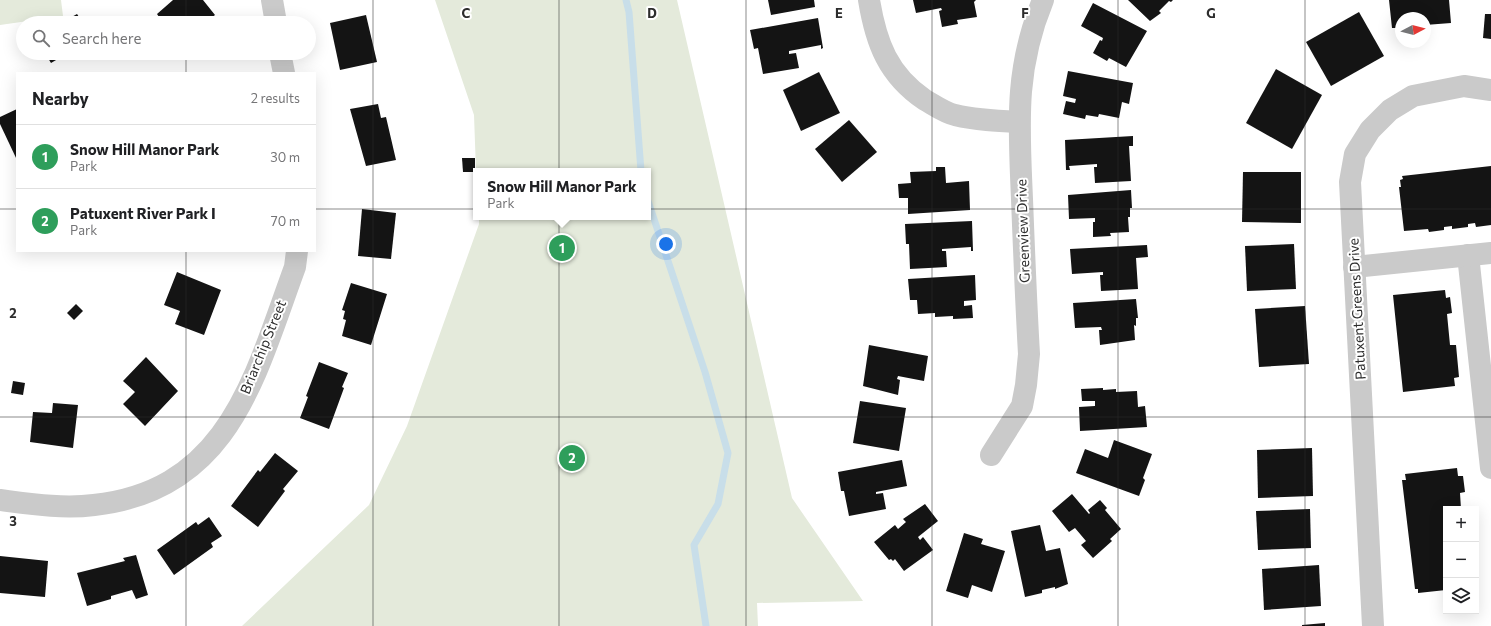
<!DOCTYPE html>
<meta charset="utf-8">
<style>
body{margin:0;font-family:Commissioner,sans-serif;background:#f6f6f6;color:#202124}
.controls{position:absolute;right:12px;bottom:12px;display:grid;overflow:hidden;border-radius:0px;box-shadow:0 4px 16px #0002}
.controls button{width:36px;height:36px;display:grid;place-items:center;padding:0;border:0;border-bottom:1px solid #e0e0e0;background:#fff;color:#202124;font:20px sans-serif}
.compass{position:absolute;left:1395px;top:12px;width:36px;height:36px;border-radius:50%;background:#fff;box-shadow:0 4px 16px #0002;rotate:83deg}
.you{position:absolute;left:666px;top:244px;width:14px;height:14px;margin:-10px;border:3px solid #fff;border-radius:50%;background:#1a73e8;box-shadow:0 0 0 6px #1a73e833}
.badge{display:grid;place-items:center;width:26px;height:26px;border-radius:50%;background:#b45309;color:#fff;font-size:13px;font-weight:700}
.pin{position:absolute;translate:-50% -50%;border:2px solid #fff;box-shadow:0 1px 4px #0006}
.popup{position:absolute;left:473px;top:168px;width:178px;height:52px;box-sizing:border-box;display:grid;place-content:center;border-radius:0px;background:#fff;filter:drop-shadow(0 1px 3px #0005);font-size:13px;white-space:nowrap;color:#757577}
.popup b{font-size:15px;color:#202124}
.popup::after{content:'';position:absolute;left:50%;top:100%;margin-left:-8px;border:8px solid transparent;border-top-color:#fff}
.list{margin:0;padding:0;list-style:none}
h2{display:flex;justify-content:space-between;align-items:center;height:52px;margin:0;padding:0 16px;font-size:17px}
h2 small{font-size:13px;font-weight:400;color:#757577}
.list li{display:grid;grid-template-columns:26px 1fr auto;gap:12px;align-items:center;box-sizing:border-box;height:64px;padding:0 16px;border-top:1px solid #e0e0e0}
.list b{display:block;font-size:15px;white-space:nowrap}
.list p{margin:0;font-size:13px;white-space:nowrap;color:#757577}
.list em{font-size:13px;font-style:normal;color:#757577}
.icon{flex:none;width:22px;height:22px;fill:none;stroke:currentColor;stroke-width:2;stroke-linecap:round;stroke-linejoin:round}
.map{position:relative;flex:none;width:1491px;height:626px;overflow:hidden}
.search{position:absolute;background:#fff;box-shadow:0 4px 16px #0002;left:16px;top:16px;width:300px;height:44px;display:flex;align-items:center;gap:10px;box-sizing:border-box;padding:0 14px;border-radius:22px;color:#757577;font-size:15px}
.panel{position:absolute;background:#fff;box-shadow:0 4px 16px #0002;left:16px;top:72px;width:300px;height:180px;border-radius:0px}
.map>svg:first-child{display:block}
</style>
<div class="map">
<svg width="1491" height="626" viewBox="0 0 1491 626">
<rect width="100%" height="100%" fill="#fff"/>
<g fill="#e4eadb">
<path d="M0,0H61L63,16L0,25Z"/>
<path d="M435,0H677L792,498L863,601L757,603L758,626H242L369,505L407,426L479,224V217H648V171H476L474,115Z"/>
</g>
<g fill="none" stroke-linecap="round" stroke-linejoin="round">
<g stroke="#c8dee9" stroke-width="7">
<path d="M626,0L629,12L641,171"/>
<path d="M648,201L705,372L728,453L718,504L694,545L706,626"/>
</g>
</g>
<g fill="#141414">
<path d="M173,0H203L215,15L205,23H151L159,17L157,14Z"/>
<path d="M768,0H814L815,7L771,15Z"/>
<path d="M913,0H976L974,2L977,17L957,20L958,24L942,27L939,11L942,10L941,8L916,13Z"/>
<path d="M1128,0H1173L1171,2L1169,1L1159,11L1161,13L1150,21Z"/>
<path d="M1389,0H1449L1451,23L1425,25V18H1401V28H1392Z"/>
<path d="M1093,3L1147,31L1126,67L1109,58L1107,61L1093,53L1100,40L1102,41L1103,38L1081,26Z"/>
<path d="M1359,12L1384,56L1331,86L1306,42Z"/>
<path d="M77,14L83,23H61Z"/>
<path d="M1485,14H1491V39L1483,38Z"/>
<path d="M366,15L377,62L340,70L330,23Z"/>
<path d="M45,16L49,23H34Z"/>
<path d="M818,18L823,48L821,49V45L789,51V54L796,53L799,68L763,74L758,48L754,49L750,30Z"/>
<path d="M45,53H68L51,63Z"/>
<path d="M1276,69L1322,95L1292,149L1246,123Z"/>
<path d="M1068,71L1133,83L1129,104L1122,102L1119,118L1099,114L1098,117L1086,115L1085,119L1063,114L1066,101L1075,103L1076,99L1063,96Z"/>
<path d="M819,72L840,113L801,131L783,90Z"/>
<path d="M378,104L381,118L386,117L396,160L366,166L350,109Z"/>
<path d="M17,109V160L0,124V117Z"/>
<path d="M849,120L877,152L842,182L815,149Z"/>
<path d="M1133,136V146H1129L1131,181L1095,183L1094,167H1097V164L1069,166L1070,170H1066L1065,140Z"/>
<path d="M462,158H475V172H463Z"/>
<path d="M1491,166V225L1476,227L1475,223L1468,224V227L1452,229V226L1444,227V230L1429,232L1428,229L1404,231L1399,187H1401L1400,180L1403,179L1402,176Z"/>
<path d="M936,167H945L946,183L969,181L970,210L908,214V198H899L898,184L911,183L910,172L936,171Z"/>
<path d="M1243,172H1301V223L1242,222Z"/>
<path d="M1131,190L1132,208H1130V217H1128L1129,232L1110,233L1111,236L1093,237V222H1095V218L1069,219L1068,195Z"/>
<path d="M362,209L396,213L391,259L358,256Z"/>
<path d="M972,221L973,251H971V247L942,249V251H946L947,267L910,269L909,244H906L905,224Z"/>
<path d="M1294,244L1296,289L1247,291L1245,246Z"/>
<path d="M1147,245L1148,257L1136,258L1138,289L1101,291L1100,275H1103V272L1072,274L1070,249Z"/>
<path d="M177,272L221,290L204,335L175,324L180,311L164,305Z"/>
<path d="M975,275L976,300L964,301V306L972,305L973,318L953,319V316L935,317V313L918,314L917,300H910L908,279Z"/>
<path d="M351,283L387,294L371,345L342,336L346,320L343,319L345,311L342,310Z"/>
<path d="M1445,290L1446,298L1450,297L1452,313L1447,314L1450,345H1456L1459,377L1454,378L1455,386L1403,392L1393,295Z"/>
<path d="M1136,299L1138,318H1136V326L1134,325L1135,340L1100,345L1099,330H1102L1101,327L1075,328L1073,303Z"/>
<path d="M76,304L83,311L74,320L67,313Z"/>
<path d="M1305,306L1309,364L1259,367L1255,309Z"/>
<path d="M869,345L928,356L924,381L898,376L897,379L900,380L898,395L863,386Z"/>
<path d="M146,357L178,391L145,426L123,404L135,392L123,381Z"/>
<path d="M319,362L348,373L342,387L344,388L329,429L300,418L308,397L306,396Z"/>
<path d="M13,381L25,383L23,395L11,393Z"/>
<path d="M1103,388V390L1116,389V392L1137,391L1138,407L1145,406L1147,427L1080,431L1079,407L1095,406V401H1082L1081,389Z"/>
<path d="M860,401L906,408L899,451L853,443Z"/>
<path d="M53,403L78,405L73,448L30,442L33,412L52,413Z"/>
<path d="M1114,440L1152,454L1143,478L1145,480L1139,496L1076,473L1085,449L1108,458Z"/>
<path d="M1312,448L1313,496L1258,498L1257,450Z"/>
<path d="M275,453L298,471L283,489L285,491L258,527L231,506L258,470L260,472Z"/>
<path d="M902,460L907,486L876,492V494L883,493L886,509L849,516L844,491H841L838,472Z"/>
<path d="M1457,468L1458,476H1463L1465,492L1460,493L1461,509H1446V590L1418,593V589H1415L1402,480H1406L1405,474Z"/>
<path d="M1072,494L1089,514L1090,513L1088,510L1100,500L1107,508L1105,510L1121,529L1110,539L1112,541L1093,558L1081,545L1086,541L1075,528L1069,532L1052,511Z"/>
<path d="M925,504L938,521L918,537L920,540L923,537L933,550L904,571L895,559L893,561L891,559L889,560L874,542L895,525L898,529L906,522L903,519Z"/>
<path d="M1310,509L1311,548L1258,550L1256,511Z"/>
<path d="M209,517L222,536L211,543L213,547L174,575L157,550L196,522L198,525Z"/>
<path d="M1040,525L1046,551L1060,548L1068,584L1055,589V587L1042,590V593L1025,597L1011,531Z"/>
<path d="M964,533L983,539L981,544L1005,551L992,592L972,585L968,598L946,591Z"/>
<path d="M136,555L148,595L136,599L132,590L111,596V599L87,606L77,573L125,561L123,558Z"/>
<path d="M0,556L48,561L45,597L0,593Z"/>
<path d="M1319,565L1321,606L1264,610L1262,569Z"/>
<path d="M1325,623V626H1302V625Z"/>
</g>
<g fill="none" stroke-linecap="round" stroke-linejoin="round">
<g stroke="#cacaca" stroke-width="22">
<path d="M272,0L276,23"/>
<path d="M869,0C876,43 888,75 925,100C934,105 945,113 955,115C976,120 997,121 1019,122"/>
<path d="M280,53L284,73"/>
<path d="M1468,255L1491,468"/>
<path d="M1354,267L1491,253"/>
<path d="M991,455L1022,406L1026,385L1029,354C1026,302 1024,251 1022,199C1019,126 1014,70 1043,0"/>
<path d="M0,500C31,504 63,509 94,505C230,490 255,375 295,267L297,251"/>
<path d="M1373,626L1350,182L1355,154L1370,130L1390,110L1413,96L1464,86L1491,90"/>
</g>
</g>
<path fill="none" stroke="#2d2d2d" stroke-width="1" stroke-opacity="0.55" d="M186,0V23M373,0V626M559,0V626M746,0V626M932,0V626M1118,0V626M1305,0V626M186,53V73M0,209H17M315,209H1491M186,251V626M0,417H1491"/>
<g text-anchor="middle" stroke-width="4" stroke-linejoin="round" paint-order="stroke">
<g font-size="14" fill="#2d2d2d" stroke="#fff">
<text transform="translate(1023 231) rotate(-92)" y="5">Greenview Drive</text>
<text transform="translate(1357 309) rotate(-93)" y="5">Patuxent Greens Drive</text>
<text transform="translate(263 347) rotate(-68)" y="5">Briarchip Street</text>
</g>
</g>
<g font-size="13" text-anchor="middle" font-weight="bold" fill="#2d2d2d" stroke="#fff" stroke-width="4" stroke-linejoin="round" paint-order="stroke">
<text x="466" y="18">C</text>
<text x="652" y="18">D</text>
<text x="839" y="18">E</text>
<text x="1025" y="18">F</text>
<text x="1211" y="18">G</text>
<text x="13" y="318">2</text>
<text x="13" y="526">3</text>
</g>
</svg>
<div class="controls">
<button>+</button>
<button>−</button>
<button><svg class="icon" aria-label="layers" viewBox="0 0 24 24"><path d="M12 4l9 5-9 5-9-5zM3 14l9 5 9-5"/></svg></button>
</div>
<svg class="compass" viewBox="-18 -18 36 36"><path d="M0-13l5 13h-10z" fill="#e53935"/><path d="M0 13l5-13h-10z" fill="#757577"/></svg>
<div class="you"></div>
<div class="pin badge" style="left:562px;top:248px;background:#2e9e5b">1</div>
<div class="popup"><b>Snow Hill Manor Park</b>Park</div>
<div class="pin badge" style="left:572px;top:458px;background:#2e9e5b">2</div>
<div class="search"><svg class="icon" aria-label="search" viewBox="0 0 24 24"><circle cx="10" cy="10" r="6"/><path d="M15 15l6 6"/></svg>Search here</div>
<section class="panel">
<h2>Nearby<small>2 results</small></h2>
<ul class="list">
<li><span class="badge" style="background:#2e9e5b">1</span><div><b>Snow Hill Manor Park</b><p>Park</p></div><em>30 m</em></li>
<li><span class="badge" style="background:#2e9e5b">2</span><div><b>Patuxent River Park I</b><p>Park</p></div><em>70 m</em></li>
</ul>
</section>
</div>
